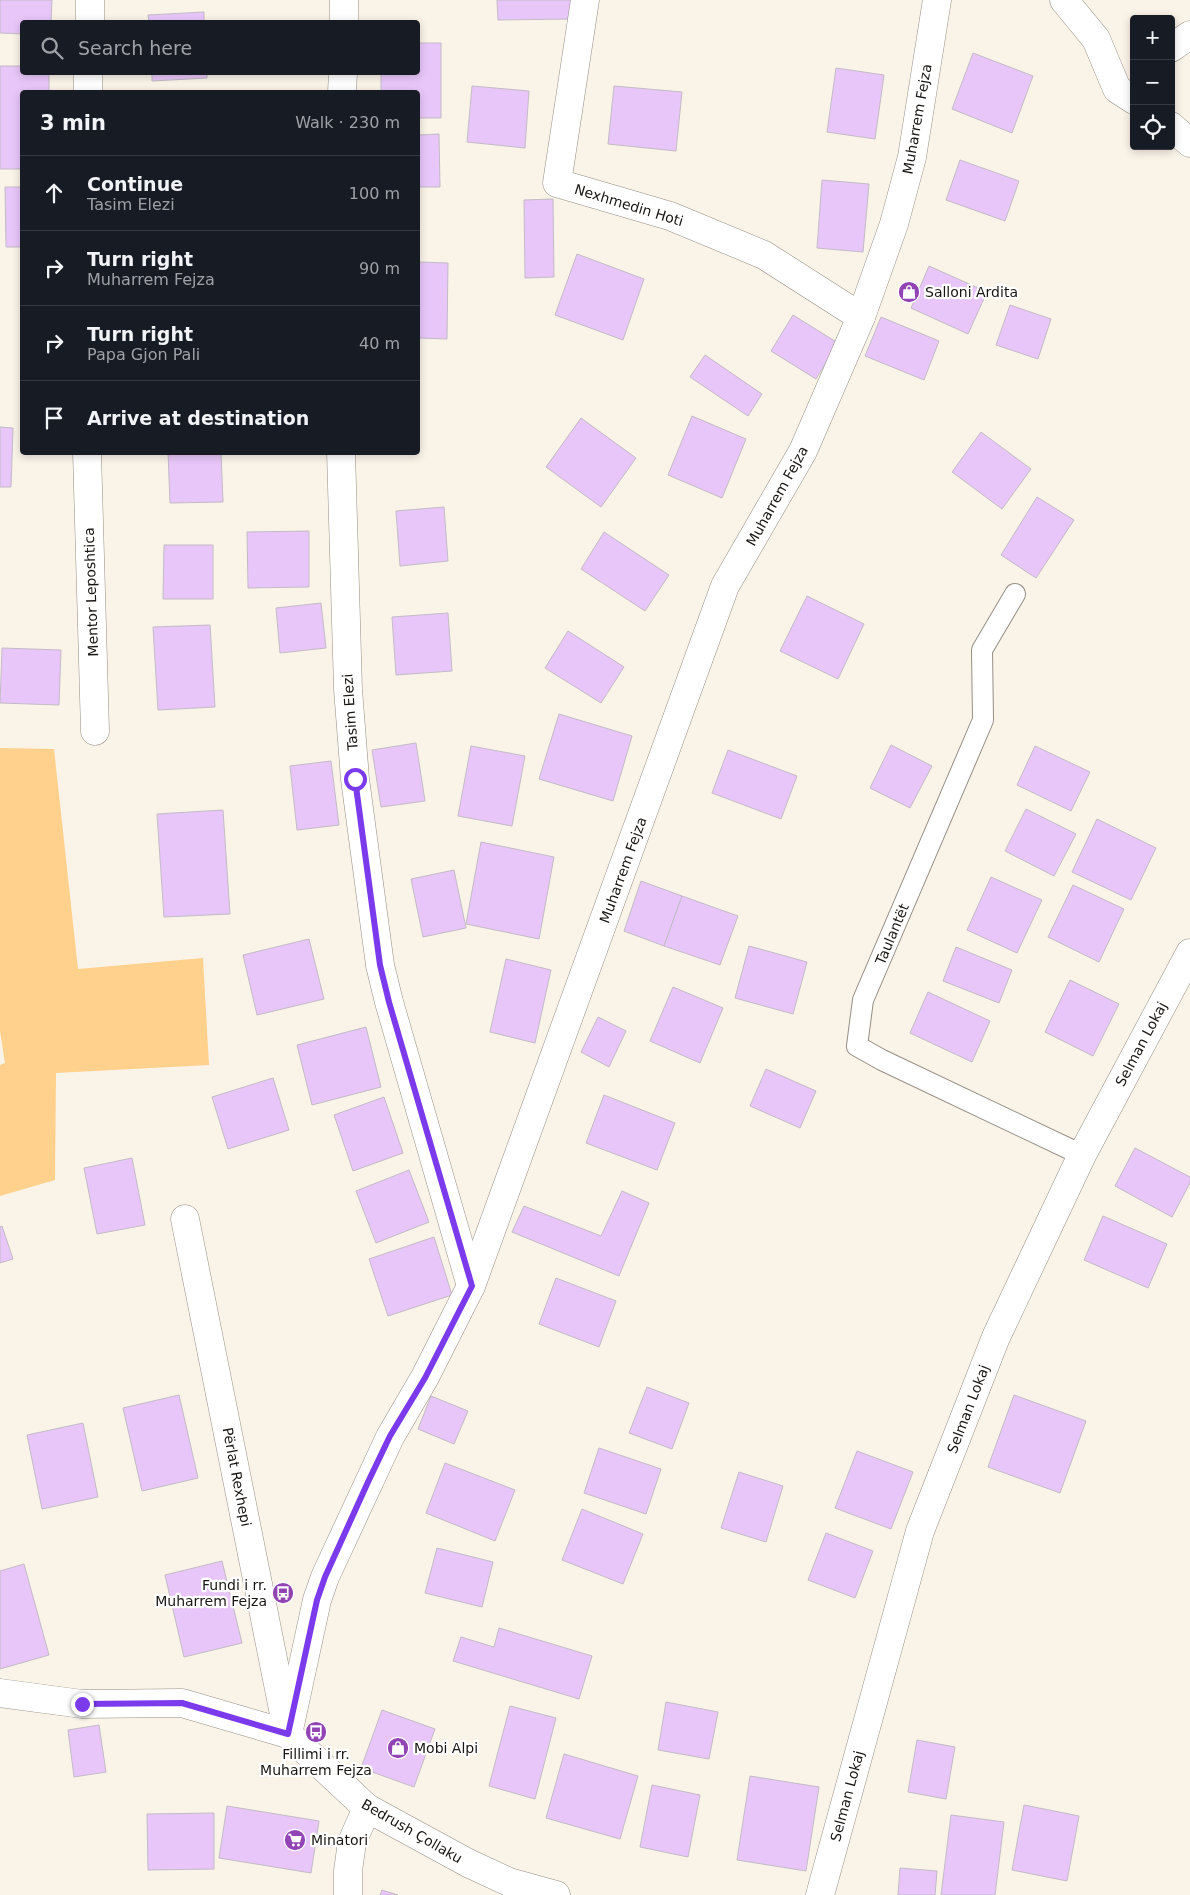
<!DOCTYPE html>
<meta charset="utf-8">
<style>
body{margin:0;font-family:"DejaVu Sans",sans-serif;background:#20242c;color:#f1f3f6}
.controls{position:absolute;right:15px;top:15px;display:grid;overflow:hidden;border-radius:5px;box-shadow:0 2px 8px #0003}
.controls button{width:45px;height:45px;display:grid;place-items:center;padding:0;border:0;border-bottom:1px solid #363941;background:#171b24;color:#f1f3f6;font:25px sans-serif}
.stop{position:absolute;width:15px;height:15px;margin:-11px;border:4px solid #7c3aed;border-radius:50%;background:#fff}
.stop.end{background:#7c3aed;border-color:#fff;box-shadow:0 1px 5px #0008}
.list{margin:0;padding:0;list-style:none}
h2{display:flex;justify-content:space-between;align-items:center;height:65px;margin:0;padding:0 20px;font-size:21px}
h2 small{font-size:16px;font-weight:400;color:#9ea1a6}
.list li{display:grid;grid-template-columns:32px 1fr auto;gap:15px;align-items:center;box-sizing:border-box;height:75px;padding:0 20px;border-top:1px solid #363941}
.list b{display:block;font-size:19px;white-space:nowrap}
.list p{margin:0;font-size:16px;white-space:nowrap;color:#9ea1a6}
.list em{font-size:16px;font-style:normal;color:#9ea1a6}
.icon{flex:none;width:28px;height:28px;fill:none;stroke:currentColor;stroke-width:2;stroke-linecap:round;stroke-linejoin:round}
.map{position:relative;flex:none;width:1190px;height:1895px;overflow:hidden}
.search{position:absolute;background:#171b24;box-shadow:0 2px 8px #0003;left:20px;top:20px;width:400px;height:55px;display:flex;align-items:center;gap:12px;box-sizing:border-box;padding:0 18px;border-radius:5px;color:#9ea1a6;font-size:19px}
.panel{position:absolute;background:#171b24;box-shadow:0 2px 8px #0003;left:20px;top:90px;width:400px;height:365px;border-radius:5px}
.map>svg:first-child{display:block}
</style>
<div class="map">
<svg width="1190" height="1895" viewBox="0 0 1190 1895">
<rect width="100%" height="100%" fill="#faf3e8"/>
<path fill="#ffd18c" d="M0,748L54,749L78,969L203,958L209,1065L56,1073L55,1180L0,1196V1065L5,1063L0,1031Z"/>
<g fill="#e8c6f9" stroke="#c2bbc5">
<path d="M0,0H52L51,22H22V34L0,33Z"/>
<path d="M497,0H571V19L498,20Z"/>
<path d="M204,12V22H149L148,15Z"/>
<path d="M418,43H441V118H418V92H381V72H418Z"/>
<path d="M973,53L1033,76L1012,133L952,109Z"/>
<path d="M0,66H22V72H49V92H22V169H0Z"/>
<path d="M836,68L884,75L875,139L827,132Z"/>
<path d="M152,72H207V78L152,81Z"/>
<path d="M472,86L529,91L525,148L467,142Z"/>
<path d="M614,86L682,92L676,151L608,144Z"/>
<path d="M439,134L440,187H418V135Z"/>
<path d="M960,160L1019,181L1005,221L946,200Z"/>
<path d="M822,180L869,184L863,252L817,248Z"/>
<path d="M5,187H22V247H6Z"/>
<path d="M553,199L554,277L525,278L524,200Z"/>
<path d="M577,254L644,279L623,340L555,315Z"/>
<path d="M418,262L448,263L447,339L418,338Z"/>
<path d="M929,266L987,292L968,334L911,308Z"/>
<path d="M1010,305L1051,319L1038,359L996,345Z"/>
<path d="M793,315L838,343L816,379L771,351Z"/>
<path d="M881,317L939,341L924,380L865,356Z"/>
<path d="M705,355L762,394L748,416L690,377Z"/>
<path d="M692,416L746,439L722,498L668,475Z"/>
<path d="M581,418L636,458L601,507L546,467Z"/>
<path d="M0,427L13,428L11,487H0Z"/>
<path d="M981,432L1031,469L1002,509L952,472Z"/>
<path d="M168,452H221L223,502L170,503Z"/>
<path d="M1037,497L1074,520L1036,578L1001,555Z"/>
<path d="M444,507L448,561L400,566L396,511Z"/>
<path d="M309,531V587L248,588L247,532Z"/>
<path d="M604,532L669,575L645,611L581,569Z"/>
<path d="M164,545H213V599H163Z"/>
<path d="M807,596L864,624L838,679L780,651Z"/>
<path d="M321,603L326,648L280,653L276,608Z"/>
<path d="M448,613L452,671L396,675L392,617Z"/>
<path d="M210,625L215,707L158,710L153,627Z"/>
<path d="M568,631L624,667L601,703L545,668Z"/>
<path d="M2,648L61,650L59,705L0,703Z"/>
<path d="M559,714L632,736L613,801L539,779Z"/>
<path d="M416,743L425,801L381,807L372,750Z"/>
<path d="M891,745L932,766L910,808L870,788Z"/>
<path d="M471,746L525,756L512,826L458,816Z"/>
<path d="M1035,746L1090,772L1071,811L1017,785Z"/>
<path d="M728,750L797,776L781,819L712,793Z"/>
<path d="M331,761L339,825L297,830L290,766Z"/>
<path d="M1026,809L1076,834L1054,876L1005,851Z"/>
<path d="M223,810L230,914L164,917L157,814Z"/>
<path d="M1097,819L1156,848L1131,900L1072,872Z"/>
<path d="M481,842L554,857L539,939L466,924Z"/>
<path d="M454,870L466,928L423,937L411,879Z"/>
<path d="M991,877L1042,900L1017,953L967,930Z"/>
<path d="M641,881L682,896L664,946L624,931Z"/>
<path d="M1073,885L1124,909L1099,962L1048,937Z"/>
<path d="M682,896L738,916L720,965L664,946Z"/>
<path d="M309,939L324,999L257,1015L243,955Z"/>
<path d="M749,946L807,962L793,1014L735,998Z"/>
<path d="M956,947L1012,970L999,1003L943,981Z"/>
<path d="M506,959L551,970L535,1043L490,1032Z"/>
<path d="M1070,980L1119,1004L1093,1056L1045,1032Z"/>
<path d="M673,987L723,1008L700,1063L650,1041Z"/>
<path d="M928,992L990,1021L972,1062L910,1033Z"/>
<path d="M598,1017L626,1031L609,1067L581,1052Z"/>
<path d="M366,1027L381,1087L312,1105L297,1045Z"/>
<path d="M766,1069L816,1091L800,1128L750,1106Z"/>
<path d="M273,1078L289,1130L228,1149L212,1097Z"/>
<path d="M604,1095L675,1123L657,1170L586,1143Z"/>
<path d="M384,1097L403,1153L353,1171L334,1115Z"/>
<path d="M1135,1148L1190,1177V1183L1172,1217L1115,1186Z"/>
<path d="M132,1158L145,1225L97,1234L84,1168Z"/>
<path d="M409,1170L429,1222L376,1243L356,1191Z"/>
<path d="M622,1191L649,1203L619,1276L512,1232L524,1206L601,1236Z"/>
<path d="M1103,1216L1167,1244L1148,1288L1084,1260Z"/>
<path d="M2,1226L13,1259L0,1263V1227Z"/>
<path d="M434,1237L452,1295L388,1316L369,1259Z"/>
<path d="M556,1278L616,1301L599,1347L539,1324Z"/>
<path d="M647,1387L689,1403L672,1449L629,1433Z"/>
<path d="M179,1395L198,1478L142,1491L123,1408Z"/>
<path d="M1014,1395L1086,1421L1060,1493L988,1467Z"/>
<path d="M431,1396L468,1411L454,1444L418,1429Z"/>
<path d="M83,1423L98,1497L42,1509L27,1435Z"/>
<path d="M599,1448L661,1469L646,1514L584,1493Z"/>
<path d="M857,1451L913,1472L891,1529L835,1508Z"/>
<path d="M445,1463L515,1490L495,1541L426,1513Z"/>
<path d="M739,1472L783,1486L766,1542L721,1528Z"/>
<path d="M582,1509L643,1534L623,1584L562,1560Z"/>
<path d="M826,1533L873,1551L855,1598L808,1580Z"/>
<path d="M437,1548L493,1562L482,1607L425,1593Z"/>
<path d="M222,1561L242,1643L184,1657L165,1575Z"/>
<path d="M24,1564L49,1655L0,1669V1571Z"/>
<path d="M499,1628L592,1656L579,1699L453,1661L461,1637L494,1647Z"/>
<path d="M666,1702L718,1712L709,1759L658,1750Z"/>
<path d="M510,1706L556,1718L535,1799L489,1786Z"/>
<path d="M382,1710L435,1729L414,1787L361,1768Z"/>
<path d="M99,1725L106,1772L74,1777L68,1730Z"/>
<path d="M917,1740L955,1747L946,1799L908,1792Z"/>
<path d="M564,1754L638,1776L620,1839L546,1818Z"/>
<path d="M750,1776L819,1787L806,1871L737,1860Z"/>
<path d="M652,1785L700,1795L688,1857L640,1847Z"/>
<path d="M1024,1805L1079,1816L1067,1881L1012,1870Z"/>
<path d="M227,1806L319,1821L311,1873L219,1858Z"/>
<path d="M214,1813V1869L148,1870L147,1814Z"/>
<path d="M951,1815L1004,1822L995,1895H941Z"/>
<path d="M900,1868L937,1871L935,1895H898Z"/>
<path d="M382,1890L398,1895H380Z"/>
</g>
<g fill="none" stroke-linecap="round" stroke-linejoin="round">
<g stroke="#958e85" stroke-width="22">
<path id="service" d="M1015,594L982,650L983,720L863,1000L857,1046L882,1060L1082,1155"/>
</g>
<g stroke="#958e85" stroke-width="29">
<g id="minor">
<path d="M585,0L557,183L670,216L764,255L861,317"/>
<path d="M1064,0L1096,39L1117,89L1134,100"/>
<path d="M90,22V0"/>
<path d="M344,22V0"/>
<path d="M1171,48L1190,35"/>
<path d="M88,92V72"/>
<path d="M342,92L343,72"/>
<path d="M1171,126L1190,143"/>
<path d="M87,452L95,731"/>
<path d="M341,452L348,689L355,779L380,965L389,1002L471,1286"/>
<path d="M0,1693L82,1704L182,1703L288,1734L185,1219"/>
<path d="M348,1895V1871L352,1842L367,1808"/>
<path d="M820,1895L920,1531L996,1337L1082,1155L1190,953"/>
</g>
</g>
<g stroke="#958e85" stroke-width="29">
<path id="tertiary" d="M556,1895L509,1882L468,1863L367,1808L288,1734L317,1600L325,1577L390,1437L425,1377L471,1286L725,586L803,451L861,317L894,224L912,157L937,0"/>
</g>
<use href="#service" stroke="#fff" stroke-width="20"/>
<use href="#minor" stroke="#fff" stroke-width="28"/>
<use href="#tertiary" stroke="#fff" stroke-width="28"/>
</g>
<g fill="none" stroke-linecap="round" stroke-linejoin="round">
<path stroke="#7c3aed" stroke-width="6" d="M82,1704L182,1703L288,1734L317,1600L325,1577L368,1482L390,1436L425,1378L472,1286L389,1002L380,965L355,779"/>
</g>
<defs>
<g id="shop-disc" transform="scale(1.125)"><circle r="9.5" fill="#9244b4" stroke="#fff"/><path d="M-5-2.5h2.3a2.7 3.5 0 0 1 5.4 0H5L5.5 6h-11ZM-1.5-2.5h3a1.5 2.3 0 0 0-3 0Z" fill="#fff"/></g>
<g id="bus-disc" transform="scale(1.125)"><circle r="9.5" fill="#9244b4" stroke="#fff"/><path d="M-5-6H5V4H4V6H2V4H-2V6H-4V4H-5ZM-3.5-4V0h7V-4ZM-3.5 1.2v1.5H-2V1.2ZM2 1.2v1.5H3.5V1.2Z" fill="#fff"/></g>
<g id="supermarket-disc" transform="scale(1.125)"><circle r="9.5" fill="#9244b4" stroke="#fff"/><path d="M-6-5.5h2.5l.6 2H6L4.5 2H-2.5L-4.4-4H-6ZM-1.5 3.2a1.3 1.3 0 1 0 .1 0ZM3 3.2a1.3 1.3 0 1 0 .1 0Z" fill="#fff"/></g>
</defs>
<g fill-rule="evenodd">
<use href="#shop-disc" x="909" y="292"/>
<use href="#bus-disc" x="283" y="1593"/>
<use href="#bus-disc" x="316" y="1732"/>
<use href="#shop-disc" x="398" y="1748"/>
<use href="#supermarket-disc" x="295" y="1840"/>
</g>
<g text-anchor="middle" stroke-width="4.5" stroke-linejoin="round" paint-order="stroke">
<g font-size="14" fill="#181512" stroke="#fff">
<text transform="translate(917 119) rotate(-80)" y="5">Muharrem Fejza</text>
<text transform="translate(629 205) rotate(17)" y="5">Nexhmedin Hoti</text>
<text transform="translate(777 496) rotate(-61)" y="5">Muharrem Fejza</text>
<text transform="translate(91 592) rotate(-92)" y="5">Mentor Leposhtica</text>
<text transform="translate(350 712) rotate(-94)" y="5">Tasim Elezi</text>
<text transform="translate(623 870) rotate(-70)" y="5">Muharrem Fejza</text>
<text transform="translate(892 934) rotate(-67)" y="5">Taulantët</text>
<text transform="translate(1141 1044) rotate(-62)" y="5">Selman Lokaj</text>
<text transform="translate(968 1409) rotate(-69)" y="5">Selman Lokaj</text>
<text transform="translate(237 1477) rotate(79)" y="5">Përlat Rexhepi</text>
<text transform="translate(847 1796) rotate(-75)" y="5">Selman Lokaj</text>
<text transform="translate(412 1831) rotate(30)" y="5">Bedrush Çollaku</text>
</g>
<g font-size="14" fill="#181512" stroke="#fff" text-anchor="start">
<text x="925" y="297">Salloni Ardita</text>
<text x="267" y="1590" text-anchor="end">Fundi i rr.<tspan x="267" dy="16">Muharrem Fejza</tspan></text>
<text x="414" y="1753">Mobi Alpi</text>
<text x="316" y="1759" text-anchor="middle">Fillimi i rr.<tspan x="316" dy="16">Muharrem Fejza</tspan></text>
<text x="311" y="1845">Minatori</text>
</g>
</g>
</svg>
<div class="controls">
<button>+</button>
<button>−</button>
<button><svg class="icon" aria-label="locate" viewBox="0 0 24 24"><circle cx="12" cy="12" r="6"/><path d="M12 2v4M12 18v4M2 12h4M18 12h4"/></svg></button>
</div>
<div class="stop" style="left:355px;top:779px"></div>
<div class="stop end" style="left:82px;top:1704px"></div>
<div class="search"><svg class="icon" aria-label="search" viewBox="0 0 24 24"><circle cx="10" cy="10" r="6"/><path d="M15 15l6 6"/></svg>Search here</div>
<section class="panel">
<h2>3 min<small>Walk · 230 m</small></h2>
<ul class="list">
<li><svg class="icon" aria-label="ahead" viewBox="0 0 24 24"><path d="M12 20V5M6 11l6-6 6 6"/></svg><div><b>Continue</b><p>Tasim Elezi</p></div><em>100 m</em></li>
<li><svg class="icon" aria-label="right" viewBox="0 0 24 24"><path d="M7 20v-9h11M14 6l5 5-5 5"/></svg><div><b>Turn right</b><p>Muharrem Fejza</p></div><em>90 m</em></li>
<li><svg class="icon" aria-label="right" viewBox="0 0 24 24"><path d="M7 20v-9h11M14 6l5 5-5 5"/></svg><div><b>Turn right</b><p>Papa Gjon Pali</p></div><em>40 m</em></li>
<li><svg class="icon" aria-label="arrive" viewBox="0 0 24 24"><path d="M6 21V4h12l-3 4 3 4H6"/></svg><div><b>Arrive at destination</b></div></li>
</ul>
</section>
</div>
